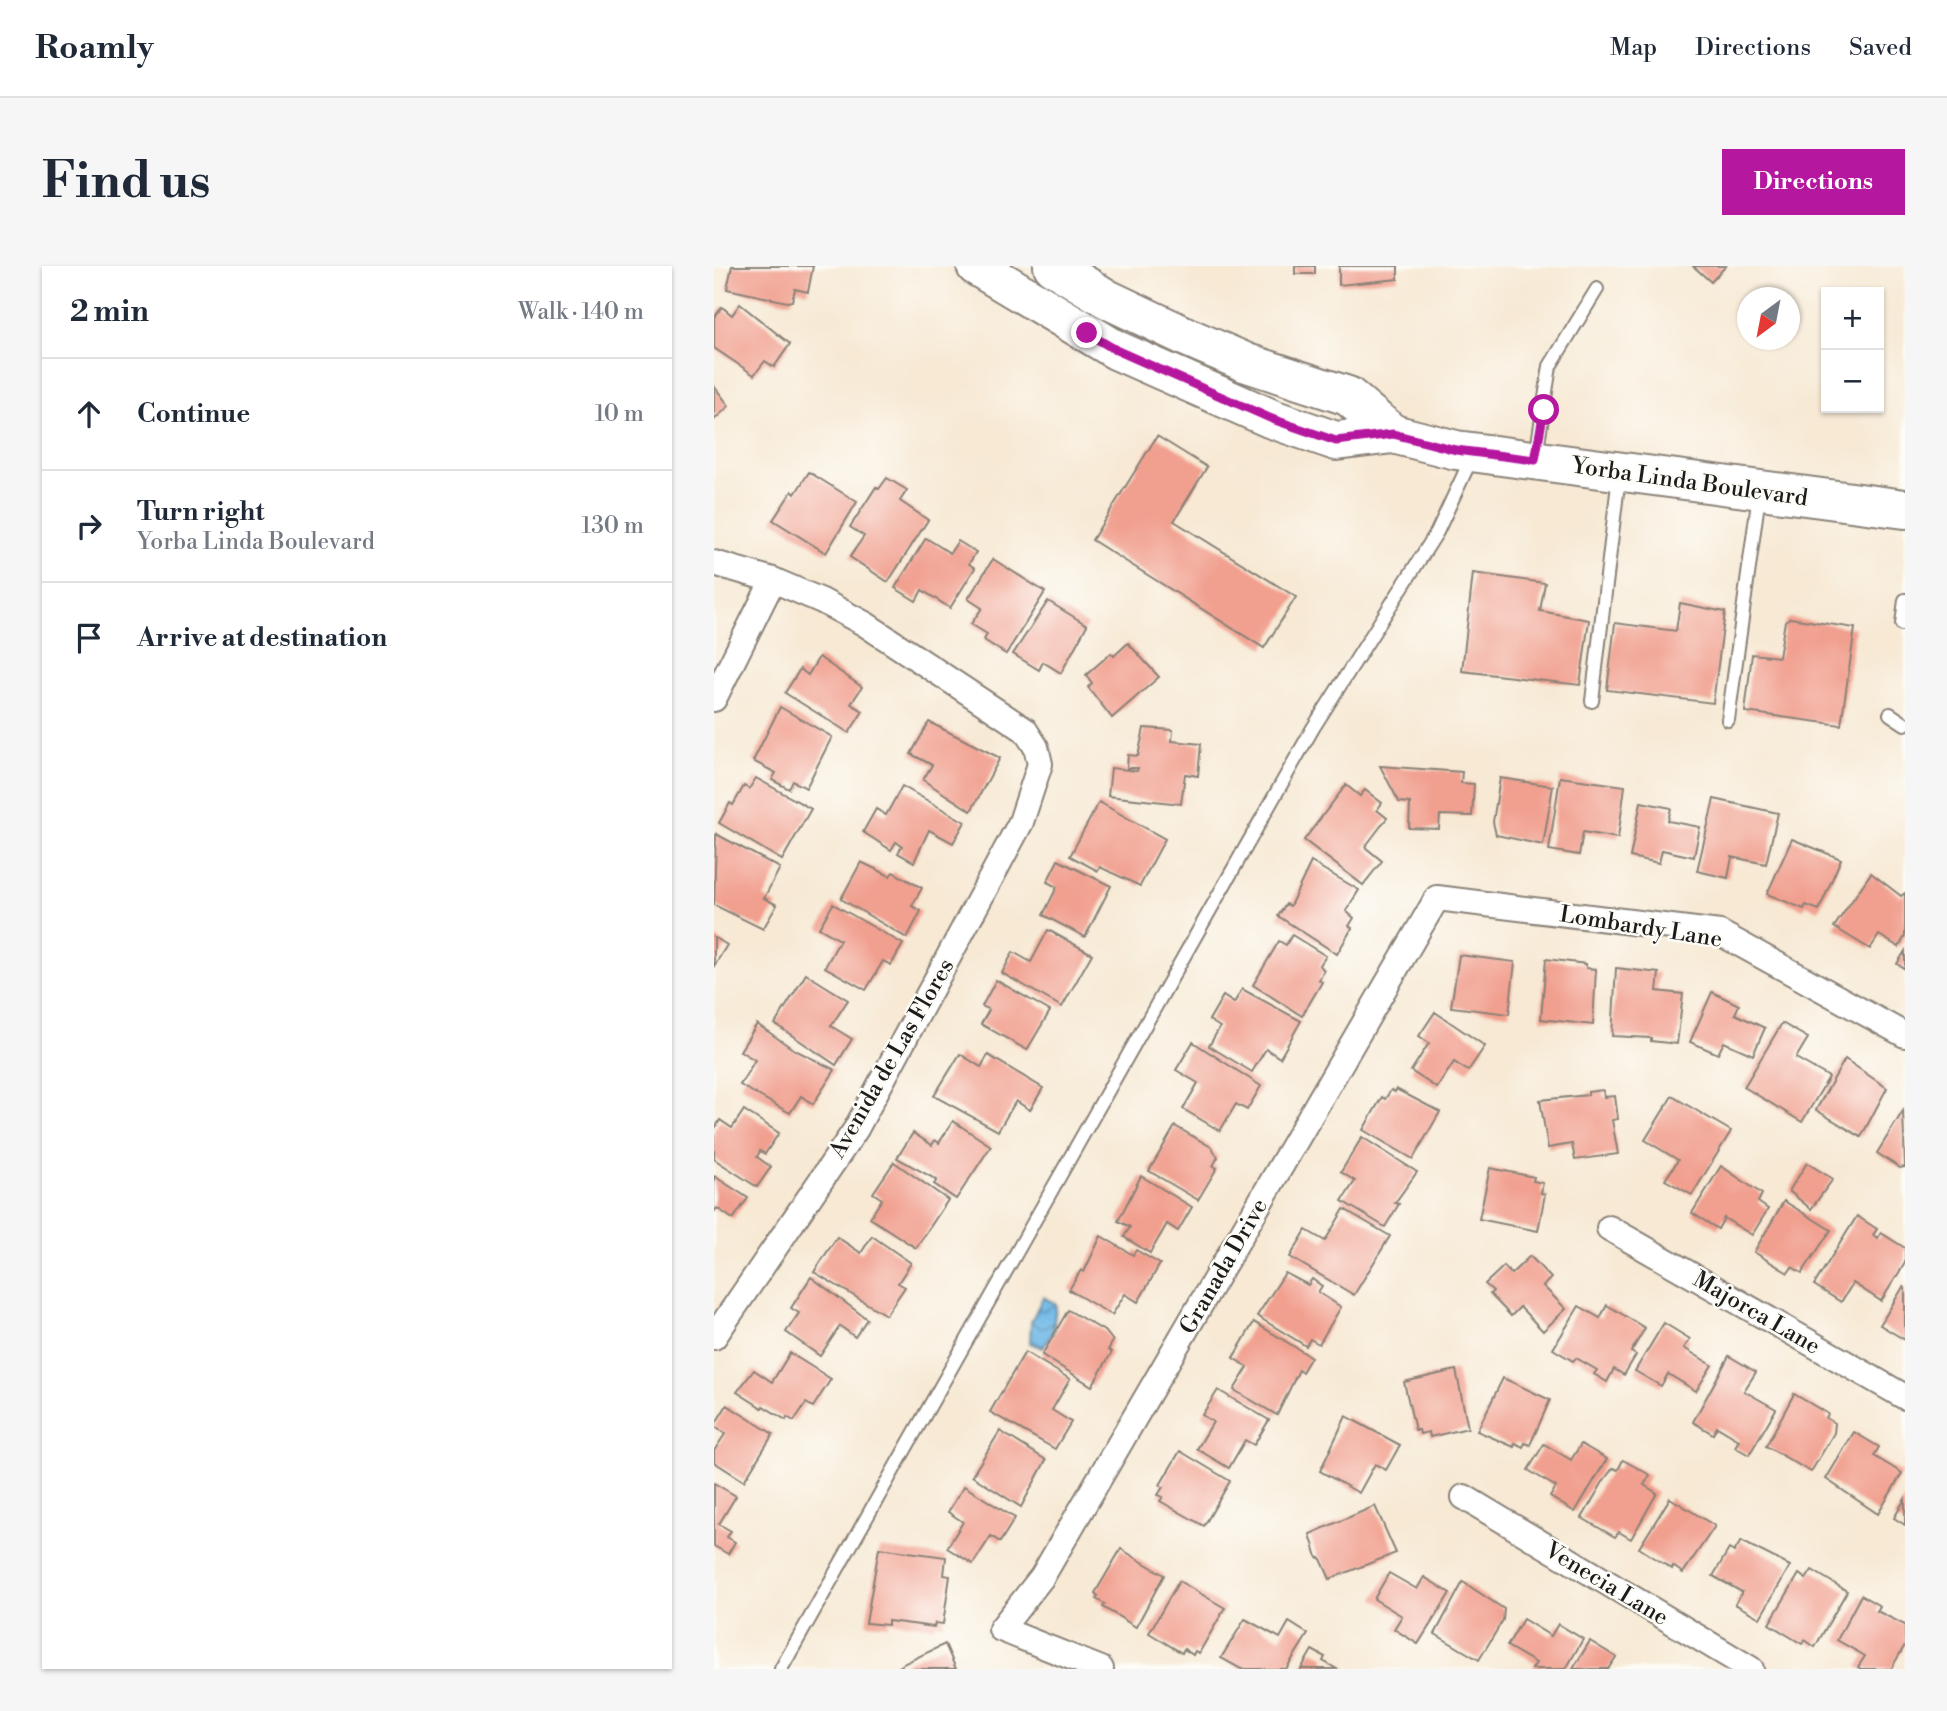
<!DOCTYPE html>
<meta charset="utf-8">
<style>
body{margin:0;font-family:"Libre Bodoni",serif;background:#f6f6f7;color:#1f2937}
.controls{position:absolute;right:21px;top:21px;display:grid;overflow:hidden;border-radius:0px;box-shadow:0 2px 5px #0004}
.controls button{width:63px;height:63px;display:grid;place-items:center;padding:0;border:0;border-bottom:2px solid #e0e1e3;background:#fff;color:#1f2937;font:35px sans-serif}
.compass{position:absolute;left:1023px;top:21px;width:63px;height:63px;border-radius:50%;background:#fff;box-shadow:0 2px 5px #0004;rotate:212deg}
.stop{position:absolute;width:21px;height:21px;margin:-16px;border:5px solid #b5179e;border-radius:50%;background:#fff}
.stop.end{background:#b5179e;border-color:#fff;box-shadow:0 2px 7px #0008}
.list{margin:0;padding:0;list-style:none}
h2{display:flex;justify-content:space-between;align-items:center;height:91px;margin:0;padding:0 28px;font-size:30px}
h2 small{font-size:23px;font-weight:400;color:#747a83}
.list li{display:grid;grid-template-columns:46px 1fr auto;gap:21px;align-items:center;box-sizing:border-box;height:112px;padding:0 28px;border-top:2px solid #e0e1e3}
.list b{display:block;font-size:26px;white-space:nowrap}
.list p{margin:0;font-size:23px;white-space:nowrap;color:#747a83}
.list em{font-size:23px;font-style:normal;color:#747a83}
.icon{flex:none;width:38px;height:38px;fill:none;stroke:currentColor;stroke-width:2;stroke-linecap:round;stroke-linejoin:round}
.map{position:relative;flex:none;width:1191px;height:1403px;overflow:hidden;border-radius:0px}
header{display:flex;align-items:center;gap:42px;box-sizing:border-box;height:98px;padding:0 35px;background:#fff;border-bottom:2px solid #e0e1e3}
header strong{font-size:33px}
nav{display:flex;gap:38px;margin-inline-start:auto;font-size:24px}
.intro{display:flex;align-items:center;justify-content:space-between;box-sizing:border-box;height:168px;padding:0 42px}
h1{margin:0;font-size:49px}
.button{padding:18px 32px;border-radius:0px;background:#b5179e;color:#fff;font-size:24px;font-weight:700}
main{display:flex;gap:42px;padding:0 42px}
aside{flex:1;background:#fff;border-radius:0px;box-shadow:0 2px 5px #0004}
.map>svg:first-child{display:block}
</style>
<header>
<strong>Roamly</strong>
<nav><a>Map</a><a>Directions</a><a>Saved</a></nav>
</header>
<div class="intro"><h1>Find us</h1><a class="button">Directions</a></div>
<main>
<aside>
<h2>2 min<small>Walk · 140 m</small></h2>
<ul class="list">
<li><svg class="icon" aria-label="ahead" viewBox="0 0 24 24"><path d="M12 20V5M6 11l6-6 6 6"/></svg><div><b>Continue</b></div><em>10 m</em></li>
<li><svg class="icon" aria-label="right" viewBox="0 0 24 24"><path d="M7 20v-9h11M14 6l5 5-5 5"/></svg><div><b>Turn right</b><p>Yorba Linda Boulevard</p></div><em>130 m</em></li>
<li><svg class="icon" aria-label="arrive" viewBox="0 0 24 24"><path d="M6 21V4h12l-3 4 3 4H6"/></svg><div><b>Arrive at destination</b></div></li>
</ul>
</aside>
<div class="map">
<svg width="1191" height="1403" viewBox="0 0 1191 1403">
<defs>
<pattern id="water-waves" width="16" height="10" patternUnits="userSpaceOnUse" patternTransform="scale(1.75)"><rect width="16" height="10" fill="#6db7e6"/><path d="M0 5q4-4 8 0t8 0" fill="none" stroke="#5994ba"/></pattern>
</defs>
<rect width="100%" height="100%" fill="#fdfcf7"/>
<filter id="ink" filterUnits="userSpaceOnUse"><feTurbulence type="fractalNoise" baseFrequency=".0143" numOctaves="2"/><feDisplacementMap in="SourceGraphic" scale="14" xChannelSelector="R" yChannelSelector="G"/><feConvolveMatrix kernelMatrix="1 2 1 2 8 2 1 2 1" color-interpolation-filters="sRGB"/></filter>
<filter id="wash" filterUnits="userSpaceOnUse"><feTurbulence type="fractalNoise" baseFrequency=".00686" numOctaves="4" result="noise"/><feDisplacementMap in="SourceGraphic" scale="28" xChannelSelector="R" yChannelSelector="G"/><feGaussianBlur stdDeviation="1.57" result="paint"/><feColorMatrix in="noise" values="0 0 0 0 0 0 0 0 0 0 0 0 0 0 0 0 0 1.4 0 .05"/><feComposite in="paint" operator="in"/></filter>
<g filter="url(#wash)">
<rect width="100%" height="100%" fill="#f7e9d4"/>
<path fill="url(#water-waves)" stroke="#446a81" stroke-width="2" d="M329,1031L342,1038L339,1066L329,1082L316,1077L317,1056Z"/>
<g id="blocks">
<g fill="#f19f8e">
<path d="M18,0H99L94,26L81,23L78,35L73,36L13,23Z"/>
<rect x="581" y="0" width="20" height="8"/>
<path d="M625,0H684V13L625,19Z"/>
<path d="M979,0H1012L997,16Z"/>
<path d="M26,38L76,78L60,101L51,95L40,109L0,82V52L8,41L18,49Z"/>
<path d="M0,120L15,140L0,154Z"/>
<path d="M443,170L493,201L460,255L582,331L550,382L378,274Z"/>
<path d="M95,206L143,236L112,287L59,254L78,225L81,228Z"/>
<path d="M173,212L193,224L186,235L214,254L174,316L136,291L150,270L136,261L162,221L165,223Z"/>
<path d="M212,272L236,287L244,275L262,286L255,298L261,302L236,342L208,324L202,335L181,322Z"/>
<path d="M279,293L331,326L292,388L270,374L273,368L257,358L268,342L254,333Z"/>
<path d="M759,307L831,317L826,345L875,354L866,419L748,405Z"/>
<path d="M334,335L373,359L347,407L329,396L325,404L299,388Z"/>
<path d="M966,337L1011,346L999,437L893,424L901,357L962,365Z"/>
<path d="M1076,352L1141,362L1127,459L1031,446L1038,388L1065,391L1071,355Z"/>
<path d="M414,377L445,411L398,452L374,421L378,417L372,409L397,387L400,390Z"/>
<path d="M105,391L148,421L137,438L149,445L135,467L71,427L86,403L94,409Z"/>
<path d="M66,441L118,471L92,522L79,515L75,523L58,514L62,507L39,495Z"/>
<path d="M215,456L286,492L257,545L209,514L218,499L197,488Z"/>
<path d="M430,462L459,464L458,475L487,478L484,510L471,508L467,538L394,530L397,502L423,505L424,502H413L414,489L424,490Z"/>
<path d="M666,500L748,506L747,517L760,518L758,550L726,549L725,563L695,562L696,537L685,536Z"/>
<path d="M846,511L911,520L904,572L869,566L865,589L835,584Z"/>
<path d="M42,512L97,543L68,594L5,557L16,537L19,539L30,520L35,523Z"/>
<path d="M786,512L839,520L829,579L782,569L779,556Z"/>
<path d="M632,519L646,530L651,524L668,537L663,544L673,552L651,581L668,595L649,619L590,574Z"/>
<path d="M188,520L251,556L239,577L215,564L200,596L184,587L188,580L182,576L177,584L149,566L162,543L172,549Z"/>
<path d="M1000,533L1064,547L1052,598L1018,591L1014,612L983,605Z"/>
<path d="M385,536L451,573L426,620L386,601L384,605L356,590Z"/>
<path d="M927,536L957,542L954,555L986,561L980,591L948,584L945,597L916,591Z"/>
<path d="M2,568L66,602L50,632L63,639L49,663L0,639Z"/>
<path d="M1078,573L1127,593L1105,644L1092,639L1090,643L1053,628Z"/>
<path d="M344,594L397,620L371,671L329,649L343,621L333,616Z"/>
<path d="M147,596L176,610L179,606L208,622L198,640L207,645L193,672L127,633Z"/>
<path d="M597,596L645,624L632,645L640,652L635,660L638,662L623,688L564,650L572,638L576,640Z"/>
<path d="M1157,607L1187,630L1191,627V670L1185,681L1165,669L1156,683L1120,661Z"/>
<path d="M119,638L189,678L177,699L169,695L152,724L111,701L126,674L105,662Z"/>
<path d="M334,664L378,688L348,741L288,707L299,686L317,696Z"/>
<path d="M578,669L612,690L606,699L610,705L605,714L608,716L588,750L539,719L565,675L572,679Z"/>
<path d="M0,671L13,679L0,700Z"/>
<path d="M1191,685V703L1183,698Z"/>
<path d="M745,689L801,696L795,748L737,741Z"/>
<path d="M832,693L872,698V702L882,703L879,759L827,753Z"/>
<path d="M902,702L945,707L943,725L969,728L963,778L937,775V772L898,770Z"/>
<path d="M92,708L134,734L117,760L138,773L122,799L61,758Z"/>
<path d="M282,714L336,745L313,784L267,758L275,744L268,740Z"/>
<path d="M528,723L587,755L566,792L552,783L538,806L495,780L506,761L495,754L509,730L520,737Z"/>
<path d="M998,726L1025,739L1021,748L1051,762L1039,789L1010,776L1004,788L976,776Z"/>
<path d="M721,746L771,780L754,805L740,796L723,822L697,805L715,777L705,770Z"/>
<path d="M1068,757L1094,772L1082,792L1115,811L1088,856L1030,821Z"/>
<path d="M43,758L79,783L121,804L99,838L87,830L76,847L26,819L41,794L26,785Z"/>
<path d="M479,776L547,820L533,844L522,838L506,865L469,843L484,817L462,804Z"/>
<path d="M246,788L267,801L274,789L329,822L316,844L302,835L284,865L220,830Z"/>
<path d="M1131,793L1173,822L1147,871L1102,844Z"/>
<path d="M682,823L726,846L699,893L649,864L668,831L671,833L677,824L681,826Z"/>
<path d="M889,824L890,831L901,830L904,853L898,854L904,888L861,894L858,878L834,882L826,834L874,829V826Z"/>
<path d="M958,830L1017,865L978,929L951,914L964,894L931,874Z"/>
<path d="M30,844L65,867L51,888L46,885L43,891L57,901L43,921L0,893V864L6,854L18,862Z"/>
<path d="M1189,845L1191,901L1186,902L1163,887Z"/>
<path d="M239,855L277,880L242,933L220,918L223,914L183,892L199,867L218,879L221,874L225,877Z"/>
<path d="M461,860L497,881L504,891L499,900L503,902L484,934L435,905Z"/>
<path d="M648,871L703,906L681,937L685,938L671,961L628,935L641,915L627,906Z"/>
<path d="M180,896L234,934L202,982L156,952L168,933L159,927Z"/>
<path d="M1093,897L1119,913L1097,943L1075,925Z"/>
<path d="M1007,900L1048,928L1044,936L1054,943L1038,969L1010,952L1004,963L978,947Z"/>
<path d="M776,902L820,911L819,915L829,917L827,927L831,928L824,965L765,953Z"/>
<path d="M0,910L34,932L19,953L3,942L0,946Z"/>
<path d="M427,910L478,941L464,965L453,958L436,987L410,971L416,961L404,955Z"/>
<path d="M1070,935L1117,964L1088,1007L1078,1001L1074,1007L1040,986Z"/>
<path d="M630,943L676,970L640,1029L576,991L592,964L611,975Z"/>
<path d="M1143,950L1163,963L1159,969L1164,972L1167,967L1191,982V997L1167,1035L1139,1017L1127,1036L1100,1019Z"/>
<path d="M158,970L197,997L184,1017L191,1021L172,1049L100,1006L123,971L147,987Z"/>
<path d="M387,970L419,989L422,984L446,998L424,1036L411,1028L398,1049L355,1024L367,1004L370,1006Z"/>
<path d="M816,990L837,1012L829,1020L852,1043L829,1065L806,1041L797,1050L776,1028L779,1025L771,1018L790,1000L797,1008Z"/>
<path d="M571,1007L594,1019L598,1013L608,1020L604,1026L627,1041L605,1078L596,1073L592,1080L543,1050Z"/>
<path d="M97,1011L153,1053L141,1071L126,1060L106,1090L72,1066L85,1047L77,1042Z"/>
<path d="M1189,1021L1191,1022V1074L1166,1059Z"/>
<path d="M893,1039L931,1062L917,1086L922,1089L910,1109L900,1103L893,1116L880,1108L883,1104L862,1092L859,1095L839,1083L865,1040L886,1052Z"/>
<path d="M354,1044L392,1066L399,1075L394,1084L398,1086L378,1120L328,1089Z"/>
<path d="M540,1056L597,1091L588,1106L585,1104L563,1149L520,1124L534,1101L519,1092Z"/>
<path d="M950,1057L976,1073L970,1082L998,1099L982,1125L954,1108L947,1120L921,1105Z"/>
<path d="M311,1086L356,1113L338,1144L357,1156L341,1183L276,1146Z"/>
<path d="M76,1087L117,1113L99,1141L92,1137L80,1155L73,1151L72,1154L49,1140L48,1142L23,1126L40,1104L58,1116Z"/>
<path d="M1015,1090L1042,1106L1030,1125L1062,1143L1035,1189L1021,1181L1025,1174L1003,1161L999,1168L979,1156Z"/>
<path d="M742,1104L754,1162L716,1171L715,1166L706,1168L705,1164H701L690,1116Z"/>
<path d="M789,1112L836,1134L816,1179L811,1177L809,1181L801,1177L800,1181L763,1165Z"/>
<path d="M504,1124L555,1154L540,1179L531,1174L515,1202L483,1183L499,1156L488,1149Z"/>
<path d="M1080,1128L1114,1148L1112,1152L1121,1157L1120,1167L1097,1206L1052,1180Z"/>
<path d="M13,1139L59,1168L30,1215L0,1196V1185L11,1168L0,1160Z"/>
<path d="M632,1150L686,1179L672,1204L661,1198L645,1227L606,1205Z"/>
<path d="M286,1165L332,1194L307,1241L258,1210Z"/>
<path d="M1140,1166L1165,1181L1160,1190L1188,1207L1164,1248L1112,1213Z"/>
<path d="M830,1178L857,1194L867,1178L893,1193L861,1246L836,1231L842,1221L814,1204Z"/>
<path d="M466,1185L516,1215L490,1260L446,1235L449,1231L444,1229L449,1221L446,1219Z"/>
<path d="M909,1194L936,1209L930,1219L943,1227L917,1273L905,1266L901,1271L868,1252L890,1214L899,1202L904,1204Z"/>
<path d="M0,1217L22,1230L5,1258L17,1265L13,1271L21,1276L14,1288L0,1280Z"/>
<path d="M250,1220L301,1252L286,1276L277,1270L259,1298L233,1282L249,1256L234,1246Z"/>
<path d="M956,1232L1001,1260L969,1307L959,1300L958,1303L925,1282Z"/>
<path d="M1191,1233V1259L1180,1252Z"/>
<path d="M661,1240L682,1287L616,1313L607,1293L603,1291L596,1268Z"/>
<path d="M1027,1275L1076,1300L1046,1352L1021,1338L1028,1326L999,1310L1015,1283L1020,1286Z"/>
<path d="M165,1282L232,1291L230,1309L236,1310L229,1358L221,1357L220,1361L174,1355V1359L152,1357Z"/>
<path d="M407,1283L450,1309L422,1361L389,1341L391,1338L382,1333L384,1330L381,1327Z"/>
<path d="M1098,1304L1133,1325L1101,1381L1091,1374L1088,1378L1055,1358L1085,1308L1092,1313Z"/>
<path d="M675,1307L703,1323L710,1311L736,1327L704,1378L680,1363L688,1350L660,1333Z"/>
<path d="M465,1315L511,1342L485,1387L481,1385L479,1389L470,1383L468,1387L435,1367Z"/>
<path d="M749,1316L790,1343L789,1354L765,1394L721,1368Z"/>
<path d="M1147,1329L1166,1340L1163,1345L1191,1359V1379L1177,1403H1147L1144,1401L1151,1390L1123,1374Z"/>
<path d="M531,1353L566,1372L575,1356L594,1368L572,1403H527L507,1392Z"/>
<path d="M809,1353L837,1370L844,1358L869,1373L852,1403H818L822,1397L793,1380Z"/>
<path d="M876,1375L902,1391L894,1403H859Z"/>
<path d="M231,1378L242,1403H182L191,1397Z"/>
<path d="M598,1384L611,1391L609,1395L623,1403H587Z"/>
</g>
</g>
</g>
<g filter="url(#ink)">
<use href="#blocks" fill-opacity="0" stroke="#8a8278" stroke-width="2"/>
<g fill="none" stroke-linecap="round" stroke-linejoin="round">
<g stroke="#8a8278" stroke-width="16">
<g id="lane">
<path d="M822,190L836,100L883,23"/>
<path d="M1188,358L1191,334"/>
<path d="M878,435L905,210"/>
<path d="M1176,448L1191,458"/>
<path d="M1014,454L1045,229"/>
<path d="M67,1403L599,462L723,266L758,191"/>
</g>
</g>
<g stroke="#8a8278" stroke-width="28">
<g id="street">
<path d="M0,297L59,314L108,335L151,358L311,464L322,481L326,498L307,556L142,863L0,1071"/>
<path d="M0,433L59,314"/>
<path d="M895,962L1191,1131"/>
<path d="M750,1231L1037,1403"/>
<path d="M387,1403L287,1363L328,1311L723,632L1006,667L1191,769"/>
</g>
</g>
<g stroke="#8a8278" stroke-width="42">
<g id="primary">
<path d="M262,0L402,84L558,153L622,175L679,168L742,184L1191,243"/>
<path d="M339,0L393,33L473,71L533,97L634,130L679,168"/>
</g>
</g>
<use href="#lane" stroke="#fff" stroke-width="12"/>
<use href="#street" stroke="#fff" stroke-width="24"/>
<use href="#primary" stroke="#fff" stroke-width="38"/>
</g>
</g>
<g fill="none" stroke-linecap="round" stroke-linejoin="round" filter="url(#ink)">
<path stroke="#b5179e" stroke-width="9" d="M373,67L402,84L558,153L622,175L679,168L742,184L821,194L830,144"/>
</g>
<g text-anchor="middle" stroke-width="5" stroke-linejoin="round" paint-order="stroke">
<g font-size="23" fill="#1c1c1c" stroke="#fdfcf7">
<text transform="translate(976 215) rotate(8)" y="8">Yorba Linda Boulevard</text>
<text transform="translate(927 660) rotate(9)" y="8">Lombardy Lane</text>
<text transform="translate(177 792) rotate(-60)" y="8">Avenida de Las Flores</text>
<text transform="translate(509 1000) rotate(-60)" y="8">Granada Drive</text>
<text transform="translate(1043 1046) rotate(30)" y="8">Majorca Lane</text>
<text transform="translate(893 1317) rotate(31)" y="8">Venecia Lane</text>
</g>
</g>
</svg>
<div class="controls">
<button>+</button>
<button>−</button>
</div>
<svg class="compass" viewBox="-18 -18 36 36"><path d="M0-13l5 13h-10z" fill="#e53935"/><path d="M0 13l5-13h-10z" fill="#747a83"/></svg>
<div class="stop" style="left:830px;top:144px"></div>
<div class="stop end" style="left:373px;top:67px"></div>
</div>
</main>
